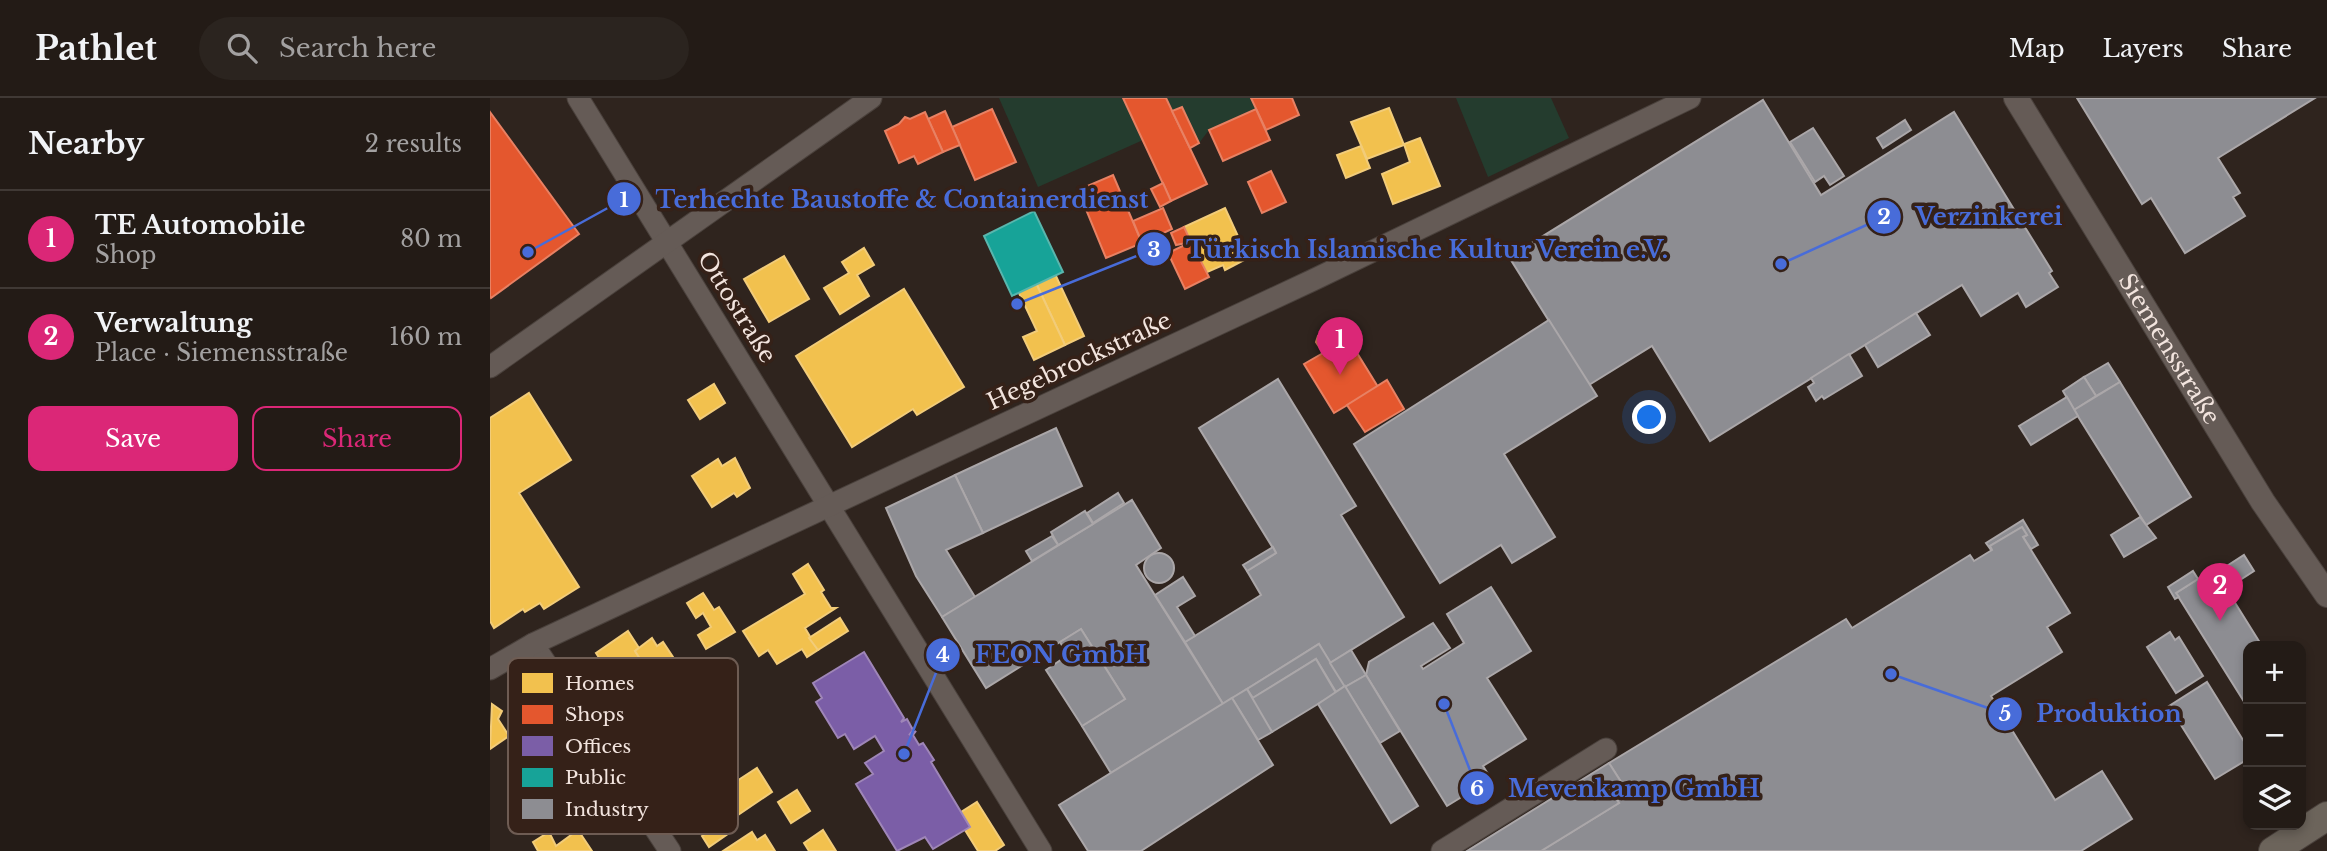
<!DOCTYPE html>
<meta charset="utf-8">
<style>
body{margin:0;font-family:"Libre Baskerville",serif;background:#2b241f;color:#f1f3f6}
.controls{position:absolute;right:21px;bottom:21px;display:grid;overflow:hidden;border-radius:14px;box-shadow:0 4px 10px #0003}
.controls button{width:63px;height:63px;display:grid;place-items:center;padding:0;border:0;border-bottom:2px solid #403935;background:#231b16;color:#f1f3f6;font:35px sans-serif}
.you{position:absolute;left:1160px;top:320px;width:24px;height:24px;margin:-18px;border:5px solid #fff;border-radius:50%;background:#1a73e8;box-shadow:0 0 0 10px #1a73e833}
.badge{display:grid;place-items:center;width:46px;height:46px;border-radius:50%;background:#db2777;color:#fff;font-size:23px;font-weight:700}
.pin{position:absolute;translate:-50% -58px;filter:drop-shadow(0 2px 4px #0008)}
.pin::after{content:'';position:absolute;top:37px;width:24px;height:21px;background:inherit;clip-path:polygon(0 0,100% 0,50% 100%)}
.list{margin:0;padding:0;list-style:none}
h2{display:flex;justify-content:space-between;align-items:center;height:91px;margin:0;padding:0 28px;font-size:30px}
h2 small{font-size:23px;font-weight:400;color:#a3a1a1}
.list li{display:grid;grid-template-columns:46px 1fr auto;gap:21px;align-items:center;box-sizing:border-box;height:98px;padding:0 28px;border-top:2px solid #403935}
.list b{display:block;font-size:26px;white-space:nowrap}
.list p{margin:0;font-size:23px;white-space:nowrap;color:#a3a1a1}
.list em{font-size:23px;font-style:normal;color:#a3a1a1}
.actions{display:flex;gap:14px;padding:21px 28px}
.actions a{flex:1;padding:16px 0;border:2px solid #db2777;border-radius:14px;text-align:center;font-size:24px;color:#db2777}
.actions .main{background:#db2777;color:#fff}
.icon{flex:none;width:38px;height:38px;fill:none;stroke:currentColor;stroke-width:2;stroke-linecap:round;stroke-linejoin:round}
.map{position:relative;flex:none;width:1837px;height:753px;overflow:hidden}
header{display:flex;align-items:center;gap:42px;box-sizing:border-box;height:98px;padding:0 35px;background:#231b16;border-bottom:2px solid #403935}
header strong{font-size:33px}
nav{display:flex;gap:38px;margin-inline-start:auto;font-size:24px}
.search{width:490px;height:63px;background:#2b241f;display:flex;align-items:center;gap:18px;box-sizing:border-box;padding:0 24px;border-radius:38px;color:#a3a1a1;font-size:26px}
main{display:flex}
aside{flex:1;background:#231b16}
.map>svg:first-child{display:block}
</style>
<header>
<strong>Pathlet</strong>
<div class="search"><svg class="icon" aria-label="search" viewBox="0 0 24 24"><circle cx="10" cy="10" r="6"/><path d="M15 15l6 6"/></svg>Search here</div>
<nav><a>Map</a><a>Layers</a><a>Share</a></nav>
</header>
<main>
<aside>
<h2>Nearby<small>2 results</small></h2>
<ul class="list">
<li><span class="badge">1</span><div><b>TE Automobile</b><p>Shop</p></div><em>80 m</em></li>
<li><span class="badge">2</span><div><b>Verwaltung</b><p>Place · Siemensstraße</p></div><em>160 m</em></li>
</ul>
<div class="actions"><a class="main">Save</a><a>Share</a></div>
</aside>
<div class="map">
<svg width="1837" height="753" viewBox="0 0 1837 753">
<rect width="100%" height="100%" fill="#2f241e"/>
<g fill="#243c2e">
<path d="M509,0H633L653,42L548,89Z"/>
<path d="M676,0H761L766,11L719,32L709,45L692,9L682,13Z"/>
<path d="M966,0H1061L1079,40L998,79Z"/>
</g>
<g fill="#f2c14e" stroke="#f2cc79" stroke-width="2">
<path d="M899,10L914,47L877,61L861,24Z"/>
<path d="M930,40L950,88L903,106L892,76L920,64L914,46Z"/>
<path d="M871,48L880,70L856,80L847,57Z"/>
<path d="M735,110L758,160L735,172L733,167L715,175L694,129Z"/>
<path d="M374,150L384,167L367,177L379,198L350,216L334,190L359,175L352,164Z"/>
<path d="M294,158L319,201L279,224L254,181Z"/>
<path d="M565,176L594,238L575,247L546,185Z"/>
<path d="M546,185L575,247L544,262L533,239L547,233L528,193Z"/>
<path d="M414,191L474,289L427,317L423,311L362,349L306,258Z"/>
<path d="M224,286L235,305L210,321L198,302Z"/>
<path d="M39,295L81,362L29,395L89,489L54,511L50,505L35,514L33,511L4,530L0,523V320Z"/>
<path d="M245,360L260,390L247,399L244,395L222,409L202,378L228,361L232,368Z"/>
<path d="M318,466L334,492L331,494L341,510H346L315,530L328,552L317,559L312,551L287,566L278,552L269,558L253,533L315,496L303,476Z"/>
<path d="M213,495L224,512L229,509L245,534L216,551L208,537L221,529L213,515L206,520L197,505Z"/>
<path d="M350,520L358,533L328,552L319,540Z"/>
<path d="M138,533L149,550L145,553L158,573L163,571L130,592L106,555Z"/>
<path d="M162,540L167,548L173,544L183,559L163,573L162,570L158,573L145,553Z"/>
<path d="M2,606L12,613L8,621L19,638L0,651Z"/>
<path d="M267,670L282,694L239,723L228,705L239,697L233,692Z"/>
<path d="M307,692L320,713L301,725L288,704Z"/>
<path d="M487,704L514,747L505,753H488L475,732L480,729L471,714Z"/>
<path d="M238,721L245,731L219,749L212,738Z"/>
<path d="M88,732L102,753H48L43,744L59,734L66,748Z"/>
<path d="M333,732L346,753H319L314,745Z"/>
<path d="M262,734L267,742L275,737L285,753H233Z"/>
</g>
<g fill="#e4572e" stroke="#e88163" stroke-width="2">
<path d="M633,0H676L717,86L681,103Z"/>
<path d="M761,0H802L809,17L776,32Z"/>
<path d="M692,9L709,45L700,50L682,13Z"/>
<path d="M502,11L526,64L485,82L462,29Z"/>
<path d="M766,11L780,42L733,63L719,32Z"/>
<path d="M455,13L470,47L453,54L438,21Z"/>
<path d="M0,14L89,136L1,200L0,198Z"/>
<path d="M435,14L453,54L428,66L424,58L409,65L395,33L409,26L415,19L420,21Z"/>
<path d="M781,73L796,104L772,115L758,84Z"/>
<path d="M623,77L652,145L616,160L588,92Z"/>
<path d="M673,85L681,103L670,109L661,91Z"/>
<path d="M673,110L682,131L652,145L643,123Z"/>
<path d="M694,129L701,144L686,147L681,135Z"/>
<path d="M701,144L719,179L695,191L678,155Z"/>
<path d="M845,228L851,229L888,289L844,315L814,266L833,255L826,244L828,238Z"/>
<path d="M897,282L914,311L875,334L857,307Z"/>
</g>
<path fill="#7b5ea7" stroke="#9f86b8" stroke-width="2" d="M374,554L414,620L411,624L417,621L423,632L419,637L426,633L423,637L429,647L433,645L435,648L444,662L441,664L480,729L443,751L435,739L407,753L366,686L383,676L375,665L394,653L385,638L364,651L355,636L348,640L326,604L332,600L323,585Z"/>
<path fill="#17a398" stroke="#59b6ad" stroke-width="2" d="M544,113L573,174L522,198L494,138Z"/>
<g fill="#8d8d92" stroke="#aba7a9" stroke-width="2">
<path d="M1587,0H1825L1728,60L1750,95L1743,99L1755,118L1695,155L1661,100L1652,106Z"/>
<path d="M1273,2L1331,97L1464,14L1562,173L1559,175L1568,189L1536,209L1528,195L1491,218L1472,187L1220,343L1162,248L1099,287L1019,159Z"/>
<path d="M1415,22L1421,32L1393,50L1387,40Z"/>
<path d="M1323,30L1354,78L1340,87L1334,78L1325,84L1300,44Z"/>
<path d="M1426,215L1440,237L1388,269L1375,247Z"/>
<path d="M1059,222L1107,298L1014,356L1065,439L1022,465L1011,447L950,485L864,346Z"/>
<path d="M1359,256L1372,278L1334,301L1332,298L1326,303L1318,289L1324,285L1321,280Z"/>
<path d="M1618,265L1630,284L1606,298L1594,279Z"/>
<path d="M1594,279L1606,298L1584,312L1573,293Z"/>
<path d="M788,281L866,408L851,417L914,519L840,565L829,546L733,606L695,544L771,497L757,473L786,455L709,330Z"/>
<path d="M1630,284L1701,399L1656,427L1584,312Z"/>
<path d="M1577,299L1588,318L1541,347L1529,328Z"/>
<path d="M566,330L592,388L493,435L465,377Z"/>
<path d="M465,377L493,435L456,452L485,499L452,519L426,478L396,410Z"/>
<path d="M628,395L634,405L603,425L597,415Z"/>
<path d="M642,402L671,450L646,467L733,606L621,675L592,628L635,601L591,531L496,590L452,519Z"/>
<path d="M595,413L603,426L568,447L561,434Z"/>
<path d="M1650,419L1666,440L1634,459L1621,437Z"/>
<path d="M1533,422L1548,447L1541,451L1533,439L1537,437L1532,429L1500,448L1501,452L1496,445Z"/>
<path d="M1532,429L1537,437L1533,439L1580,515L1557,529L1572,554L1501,598L1565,702L1612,673L1642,721L1591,753H1051L1129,705L1124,697L1134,691L1140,698L1119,665L1356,521L1362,530L1480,457L1484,463L1502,452L1500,448Z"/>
<path d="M562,438L568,447L542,463L536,453Z"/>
<path d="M783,449L786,455L757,473L753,467Z"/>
<circle cx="669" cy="470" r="15"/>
<path d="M1754,457L1764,473L1736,491L1726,475Z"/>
<path d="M1724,471L1772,548H1758V610L1686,495Z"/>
<path d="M1703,473L1708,481L1686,495L1689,499L1685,501L1678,489Z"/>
<path d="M693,479L705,498L687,509L705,538L695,544L665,497Z"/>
<path d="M1001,489L1041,553L997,580L1036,641L993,668L1001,681L957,708L876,577L879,564L943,525L960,550L931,568L933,571L974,545L957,516Z"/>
<path d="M591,531L635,601L592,628L556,572L578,557L570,544Z"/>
<path d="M1680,534L1685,542L1689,539L1713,578L1686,595L1657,549Z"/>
<path d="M829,546L855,588L846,594L826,561L763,600L757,591Z"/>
<path d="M861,552L876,577L855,589L840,565Z"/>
<path d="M826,561L846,595L782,634L761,601Z"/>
<path d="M876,577L910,633L890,645L855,589Z"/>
<path d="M1717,584L1758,650V661L1725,681L1679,608Z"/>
<path d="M855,588L928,708L901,725L828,606Z"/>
<path d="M757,591L782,634L768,642L742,600Z"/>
<path d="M742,600L783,667L651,753H598L569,707Z"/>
<path d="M1119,665L1140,698L1134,691L1124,697L1129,705L1051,753H977Z"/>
</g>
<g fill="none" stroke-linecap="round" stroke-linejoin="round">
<g stroke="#4a413c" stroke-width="23">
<g id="minor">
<path d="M88,0L551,753"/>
<path d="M0,269L381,0"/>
<path d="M43,546L180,753"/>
<path d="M0,571L43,546L823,182L1200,0"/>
<path d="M952,753L1116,651"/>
</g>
</g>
<g stroke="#4a413c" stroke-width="26">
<g id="tertiary">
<path id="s1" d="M1526,0L1773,404L1837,497"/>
</g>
</g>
<g stroke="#4a413c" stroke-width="30">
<path id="secondary" d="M1783,753L1837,718"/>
</g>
<use href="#minor" stroke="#655b56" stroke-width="21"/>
<use href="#tertiary" stroke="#655b56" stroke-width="24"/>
<use href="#secondary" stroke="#6c645b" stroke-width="28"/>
</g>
<g text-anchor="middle" stroke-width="7" stroke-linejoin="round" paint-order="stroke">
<g font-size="23" fill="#f2e4de" stroke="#352118">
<text transform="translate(247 209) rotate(58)" y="8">Ottostraße</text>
<text dy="8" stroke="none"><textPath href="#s1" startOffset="294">Siemensstraße</textPath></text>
<text transform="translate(589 263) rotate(-25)" y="8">Hegebrockstraße</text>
</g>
</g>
<rect x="18" y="560" width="230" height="176" rx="10" fill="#352118" stroke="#6e5c53" stroke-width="2"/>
<rect x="32" y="575" width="31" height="20" fill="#f2c14e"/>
<rect x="32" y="607" width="31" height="19" fill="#e4572e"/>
<rect x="32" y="638" width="31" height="20" fill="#7b5ea7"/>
<rect x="32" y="670" width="31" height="19" fill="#17a398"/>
<rect x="32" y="701" width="31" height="20" fill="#8d8d92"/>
<g font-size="19" fill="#f2e4de">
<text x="75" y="592">Homes</text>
<text x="75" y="623">Shops</text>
<text x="75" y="655">Offices</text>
<text x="75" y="686">Public</text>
<text x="75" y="718">Industry</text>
</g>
<path fill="none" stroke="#486cd9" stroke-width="2.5" d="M38 154L134 101M1291 166L1394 119M527 206L664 151M414 656L453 557M1401 576L1515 616M954 606L987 690"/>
<g fill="#486cd9" stroke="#352118" stroke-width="2.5">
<circle cx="38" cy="154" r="7"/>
<circle cx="1291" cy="166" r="7"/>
<circle cx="527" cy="206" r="7"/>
<circle cx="414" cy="656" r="7"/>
<circle cx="1401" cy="576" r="7"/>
<circle cx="954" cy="606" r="7"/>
<circle cx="134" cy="101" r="18"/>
<circle cx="1394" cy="119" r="18"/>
<circle cx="664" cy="151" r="18"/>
<circle cx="453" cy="557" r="18"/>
<circle cx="1515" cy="616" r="18"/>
<circle cx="987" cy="690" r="18"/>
</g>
<g font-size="21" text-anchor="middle" font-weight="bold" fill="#fff">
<text x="134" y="109">1</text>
<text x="1394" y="126">2</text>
<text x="664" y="159">3</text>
<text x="453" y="564">4</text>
<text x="1515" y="623">5</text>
<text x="987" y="698">6</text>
</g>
<g font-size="24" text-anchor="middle" font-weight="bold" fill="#486cd9" stroke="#352118" stroke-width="7" stroke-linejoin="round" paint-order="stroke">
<text x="412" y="110">Terhechte Baustoffe &amp; Containerdienst</text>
<text x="1499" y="127">Verzinkerei</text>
<text x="937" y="160">Türkisch Islamische Kultur Verein e.V.</text>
<text x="571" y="565">FEON GmbH</text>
<text x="1619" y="624">Produktion</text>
<text x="1144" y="699">Mevenkamp GmbH</text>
</g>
</svg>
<div class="controls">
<button>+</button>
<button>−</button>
<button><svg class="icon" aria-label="layers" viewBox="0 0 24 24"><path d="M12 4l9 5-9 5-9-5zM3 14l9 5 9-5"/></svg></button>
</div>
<div class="you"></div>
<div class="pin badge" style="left:850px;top:277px">1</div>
<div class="pin badge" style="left:1730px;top:523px">2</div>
</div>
</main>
